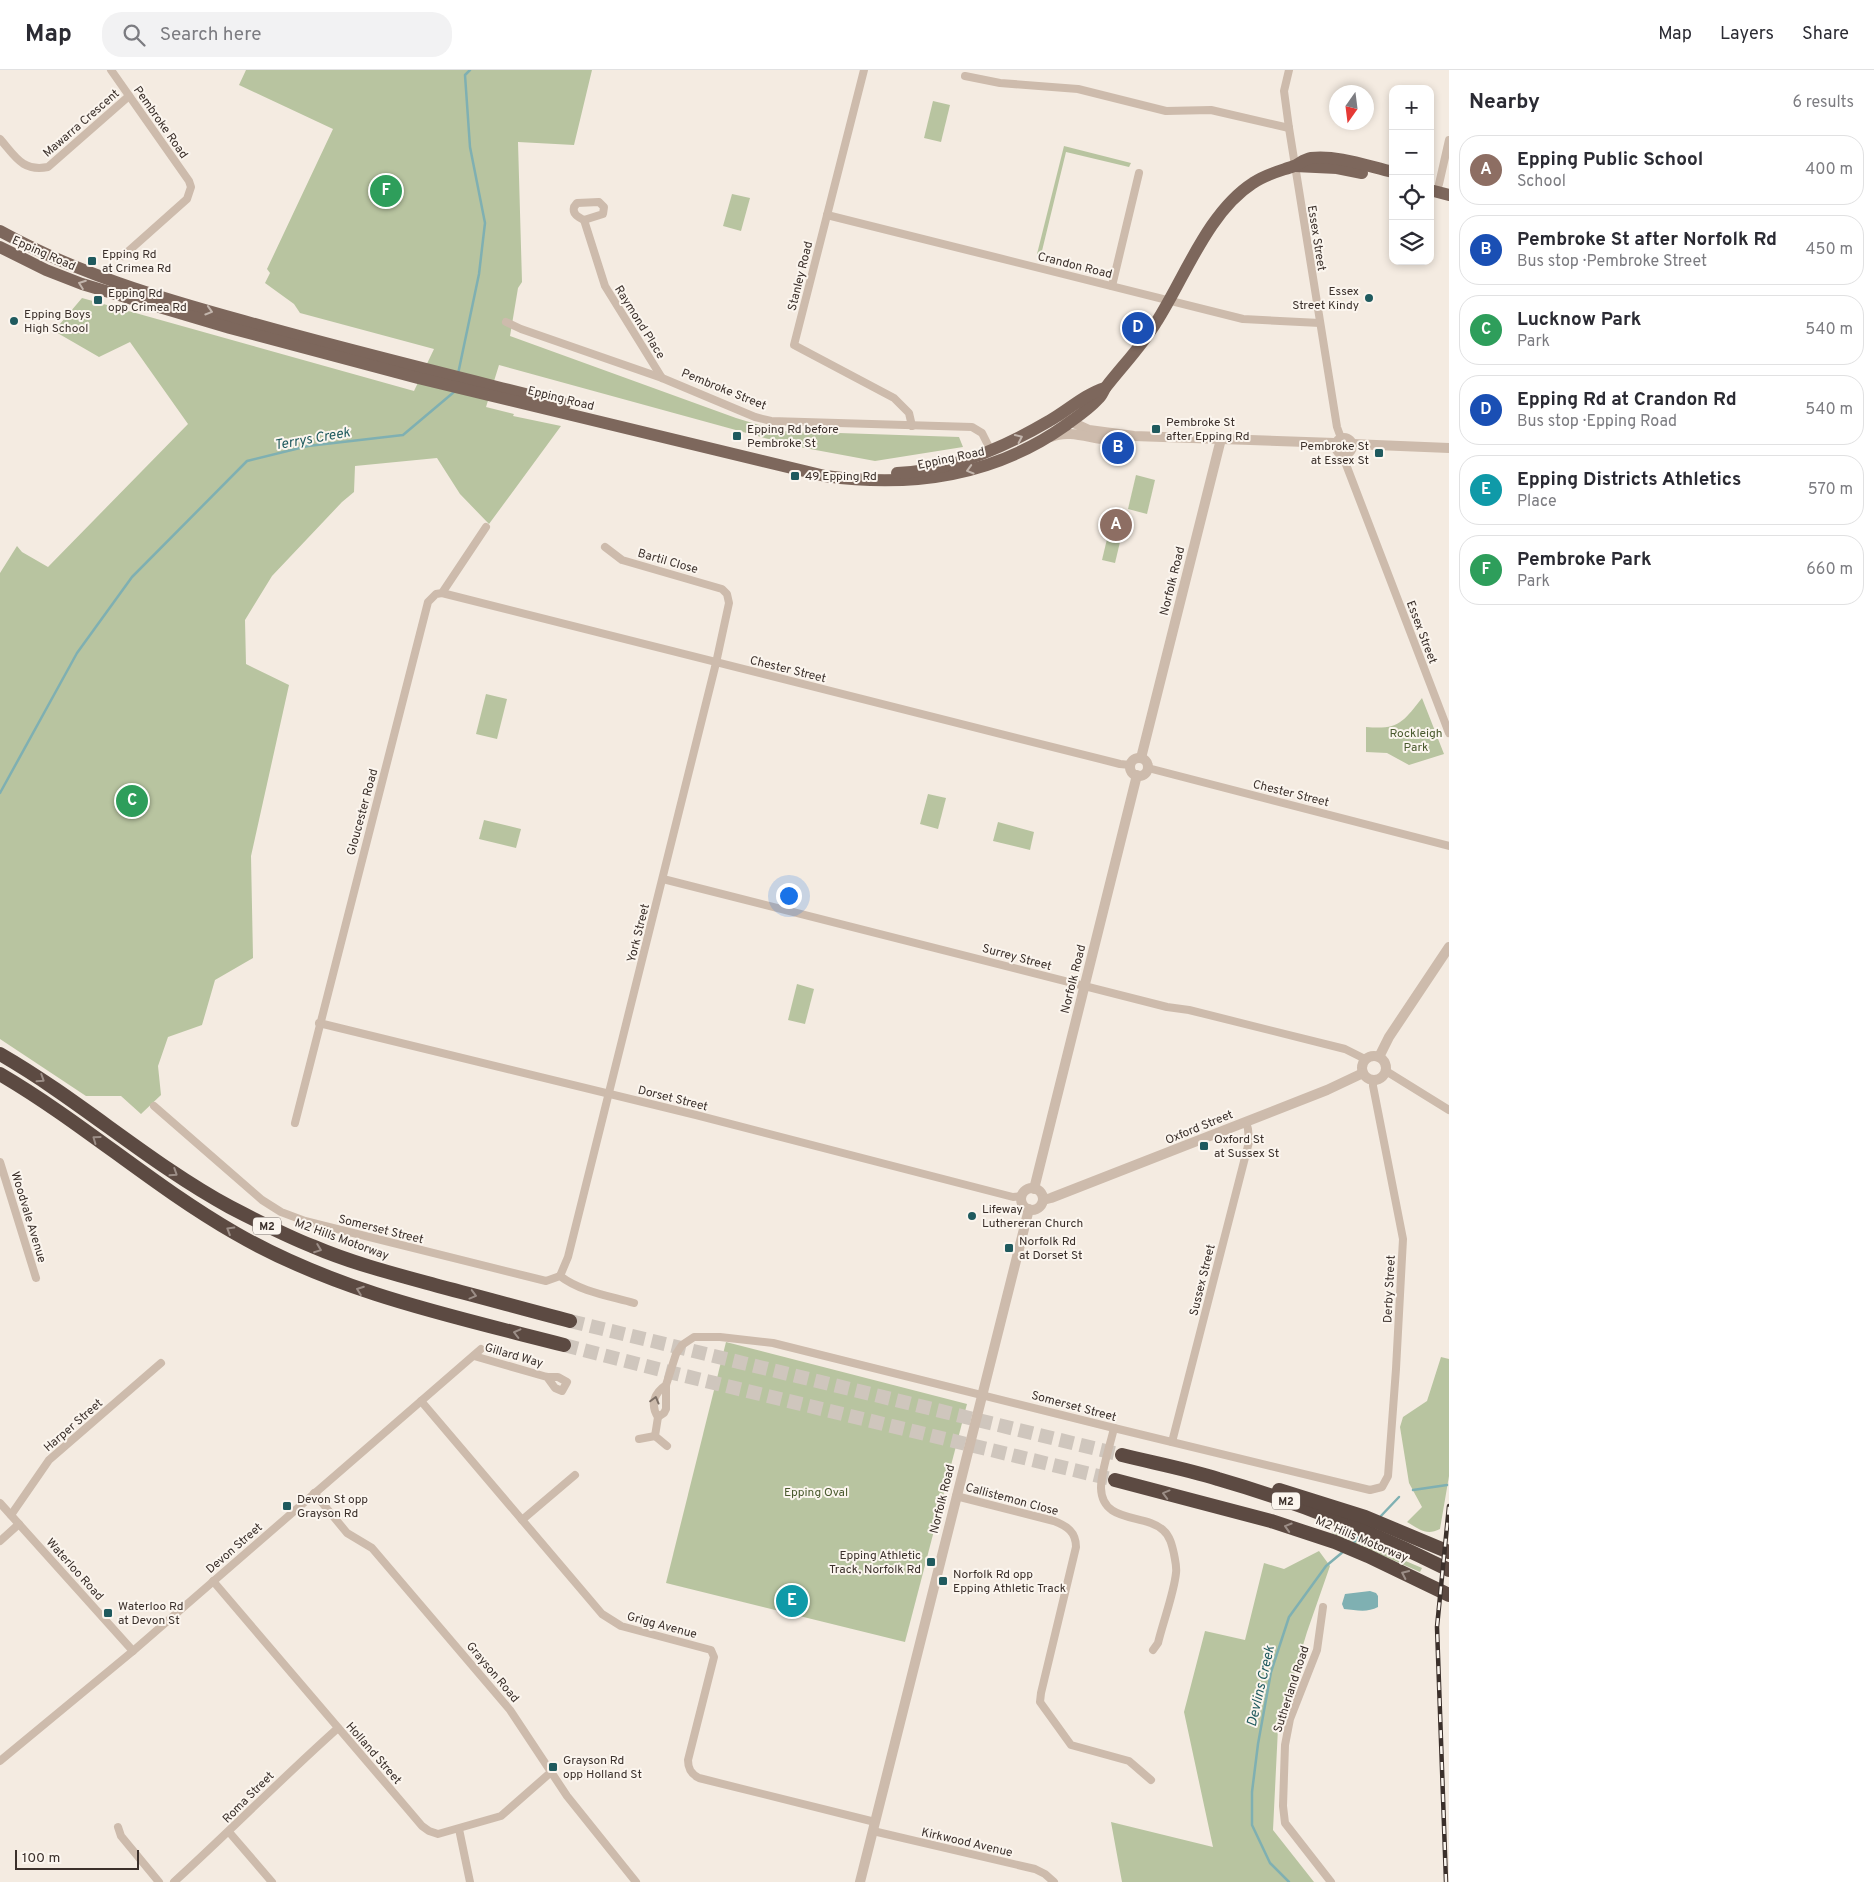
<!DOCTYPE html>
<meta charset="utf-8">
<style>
body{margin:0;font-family:Overpass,sans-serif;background:#f2f2f3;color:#2b2b33}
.controls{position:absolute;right:15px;top:15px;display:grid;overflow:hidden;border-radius:10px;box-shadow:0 2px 8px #0003}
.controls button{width:45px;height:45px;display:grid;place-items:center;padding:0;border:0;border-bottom:1px solid #e1e1e2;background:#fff;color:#2b2b33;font:25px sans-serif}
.compass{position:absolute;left:1329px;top:15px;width:45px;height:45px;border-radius:50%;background:#fff;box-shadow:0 2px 8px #0003;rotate:194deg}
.scale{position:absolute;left:15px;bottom:12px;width:124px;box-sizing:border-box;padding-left:5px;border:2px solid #3b302b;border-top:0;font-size:14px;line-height:18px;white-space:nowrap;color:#3b302b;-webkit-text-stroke:4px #fbf5ee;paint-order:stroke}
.you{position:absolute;left:788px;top:825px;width:18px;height:18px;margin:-12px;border:4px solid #fff;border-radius:50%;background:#1a73e8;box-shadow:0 0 0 8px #1a73e833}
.badge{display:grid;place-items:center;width:32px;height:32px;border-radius:50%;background:#1f5a5e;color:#fff;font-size:16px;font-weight:700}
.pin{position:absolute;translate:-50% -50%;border:2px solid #fff;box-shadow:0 1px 5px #0006}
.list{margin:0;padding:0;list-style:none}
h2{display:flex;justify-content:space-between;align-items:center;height:65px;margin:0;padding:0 20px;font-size:21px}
h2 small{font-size:16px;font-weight:400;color:#7c7c81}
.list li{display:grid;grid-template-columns:32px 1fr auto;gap:15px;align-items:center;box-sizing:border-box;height:70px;margin:0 10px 10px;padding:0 10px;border:1px solid #e1e1e2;border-radius:20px}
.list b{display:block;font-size:19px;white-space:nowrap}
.list p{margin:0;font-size:16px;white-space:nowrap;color:#7c7c81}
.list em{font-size:16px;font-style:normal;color:#7c7c81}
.icon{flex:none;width:28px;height:28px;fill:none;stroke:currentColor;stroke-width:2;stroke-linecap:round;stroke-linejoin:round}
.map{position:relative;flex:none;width:1449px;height:1812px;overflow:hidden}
header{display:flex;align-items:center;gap:30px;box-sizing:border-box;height:70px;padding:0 25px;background:#fff;border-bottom:1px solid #e1e1e2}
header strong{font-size:24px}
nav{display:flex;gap:28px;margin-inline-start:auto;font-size:18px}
.search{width:350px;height:45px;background:#f2f2f3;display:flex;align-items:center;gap:12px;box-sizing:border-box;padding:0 18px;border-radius:20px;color:#7c7c81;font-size:19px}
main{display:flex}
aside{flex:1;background:#fff}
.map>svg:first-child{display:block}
</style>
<header>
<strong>Map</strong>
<div class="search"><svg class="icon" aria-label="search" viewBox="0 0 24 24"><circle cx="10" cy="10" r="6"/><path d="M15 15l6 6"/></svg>Search here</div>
<nav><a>Map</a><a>Layers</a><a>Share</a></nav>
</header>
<main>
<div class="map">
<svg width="1449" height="1812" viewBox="0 0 1449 1812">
<rect width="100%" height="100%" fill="#f4ebe1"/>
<g fill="#b8c4a0">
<path d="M246,0H592L574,75L518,72L522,212L518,218L510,266L736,348L779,361L959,367L963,377L875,391L794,376L499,295L486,337L514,344L513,346L561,356L489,454L460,424L437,388L355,396L354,422L342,432L272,506L245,550L246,594L289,615L251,786L253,888L215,910L202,955L168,967L158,996L161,1025L141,1044L121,1026H86L0,969V503L17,476L22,482L48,497L188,354L130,272L99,287L54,261L82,228L414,321L434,279L300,243L294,234L265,213L270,203L267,199L333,59L239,15Z"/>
<path d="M933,31L950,35L941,72L924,68Z"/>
<path d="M1064,76L1131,93L1129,97L1066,82L1041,185L1037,184Z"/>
<path d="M732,124L750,128L741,161L723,156Z"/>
<path d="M1136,405L1155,410L1147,444L1128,439Z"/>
<path d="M1107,469L1120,472L1115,493L1102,490Z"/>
<path d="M486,624L507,629L497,669L476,664Z"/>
<path d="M1422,628L1444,684L1409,695L1387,683L1366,682V657C1399,660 1403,652 1422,628Z"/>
<path d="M928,724L946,728L938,759L920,754Z"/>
<path d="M484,750L521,759L516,778L479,769Z"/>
<path d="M998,752L1034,762L1030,780L993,771Z"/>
<path d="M797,914L814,919L805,954L788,950Z"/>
<path d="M726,1272L967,1334L905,1572L666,1513Z"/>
<path d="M1441,1287L1449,1289V1406L1440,1459C1426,1466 1419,1459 1407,1452L1422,1437L1409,1413L1400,1357L1403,1347L1427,1331Z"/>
<path d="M1333,1460L1422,1498L1420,1502L1332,1463Z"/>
<path d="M1319,1481L1330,1496L1307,1562L1278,1658L1273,1760L1314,1812H1122L1111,1752L1213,1777L1184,1642L1205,1561L1245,1570L1264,1493L1284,1499Z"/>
</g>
<path fill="#7fb0b2" d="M1370,1521L1376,1523L1378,1526V1537C1367,1543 1356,1540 1344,1539L1342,1534L1345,1524Z"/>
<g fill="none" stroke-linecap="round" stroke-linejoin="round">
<g stroke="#7fb0b2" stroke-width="2.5">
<path d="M458,304L479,204L485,153L470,77L465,5L470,0"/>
<path d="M0,723L77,583L132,507L247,391L308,376L403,365L454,322"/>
<path d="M1413,1420L1447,1415"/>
<path d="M1379,1448L1399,1427"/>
<path d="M1352,1474L1361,1465"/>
<path d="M1289,1812L1270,1793L1252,1755V1722L1258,1674L1271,1602L1289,1547L1326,1496L1344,1481"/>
</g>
<g stroke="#cfc6bd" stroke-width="14" stroke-dasharray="14 7" stroke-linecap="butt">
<path d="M570,1251L1122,1385"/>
<path d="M564,1275L673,1303L1115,1410"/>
</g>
<g stroke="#cdbbac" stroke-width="8">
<path d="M111,0L189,111L191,117L187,129L123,186"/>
<path d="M864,0L794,275L894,328L909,343L912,356"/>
<path d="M1289,0L1284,21L1289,58L1337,357L1341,368"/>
<path d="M965,6L1000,13L1078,19L1166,41L1211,40L1289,58"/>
<path d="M0,69C15,86 22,102 48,97L129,26"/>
<path d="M1439,114L1449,70"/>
<path d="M599,132L604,137L603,144L584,150C578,147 572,144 574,137L577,133Z"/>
<path d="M827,145L1243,249L1320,253"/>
<path d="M584,150L605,216L662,308"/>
<path d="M1112,216L1139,103"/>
<path d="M506,252L521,259L662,308L755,347L771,351L972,357L982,363L991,381"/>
<path d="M1342,384L1449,663"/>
<path d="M442,523L1120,694L1130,695"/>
<path d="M1148,698L1449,776"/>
<path d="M663,809L1167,937L1189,940L1345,979L1365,989"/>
<path d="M319,953L696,1045L1013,1127L1022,1126"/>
<path d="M1386,1001L1449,1040"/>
<path d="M154,1036L262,1130L281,1142L305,1151L546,1211L560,1206C581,1222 610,1226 634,1233"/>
<path d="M295,1053L428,532L436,524L442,523L486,457"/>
<path d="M0,1092L36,1208"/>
<path d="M560,1206L568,1187L716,593L729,533L727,524L722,519L622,490L605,477"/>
<path d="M474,1286L547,1307H558L567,1312L562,1321L555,1318L547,1307"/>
<path d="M666,1315C654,1323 650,1335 658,1347L664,1343L666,1339V1315L676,1284L682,1275L694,1267H720L773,1273L1114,1358L1370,1420L1382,1417L1388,1406L1396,1299L1403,1169L1373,1016V1010"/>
<path d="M421,1331L602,1544L621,1556L711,1580L714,1587L688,1690C688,1699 691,1704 699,1708L875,1752"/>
<path d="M658,1347L655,1366L667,1376"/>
<path d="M1114,1358C1110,1376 1101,1401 1101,1418C1102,1454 1145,1443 1163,1460C1170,1466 1172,1475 1174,1484C1175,1490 1177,1497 1176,1503C1174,1523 1163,1552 1158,1573L1153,1580"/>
<path d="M639,1369L655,1366"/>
<path d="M1172,1372L1249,1072L1248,1059L1246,1052"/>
<path d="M314,1423L347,1463L372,1478L510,1640L567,1726L636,1812"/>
<path d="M956,1426L1054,1451C1067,1456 1076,1462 1076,1477L1041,1623L1040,1632L1071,1675L1129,1691L1151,1710"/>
<path d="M0,1433L133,1581"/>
<path d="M11,1445L49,1390L161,1293"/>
<path d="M522,1450L575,1405"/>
<path d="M0,1471L19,1454"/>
<path d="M213,1511L405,1736L422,1756L429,1761L438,1764L501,1746L550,1703"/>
<path d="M1323,1537L1317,1580L1290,1649L1285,1675L1283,1736L1285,1753L1331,1812"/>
<path d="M0,1691L133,1581L481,1279"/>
<path d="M118,1757L121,1766L159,1812"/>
<path d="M459,1759L470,1812"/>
<path d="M873,1761L1035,1799L1045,1804L1054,1812"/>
<path d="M229,1762L272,1812"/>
<path d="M174,1812C230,1761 282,1708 338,1658"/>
</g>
<g stroke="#cdbbac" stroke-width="10">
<path d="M1065,349L1089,360L1134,366L1335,373"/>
<path d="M1051,367C1069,359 1091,369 1109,370C1115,370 1120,368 1125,368"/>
<circle cx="1344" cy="376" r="8"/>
<path d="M1352,374L1449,378"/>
<circle cx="1139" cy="697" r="9"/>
<path d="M1141,688L1221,369"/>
<circle cx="1374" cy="998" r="12"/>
<path d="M1379,987L1389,967L1449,877"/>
<circle cx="1032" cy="1129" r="11"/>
<path d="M1034,1119L1137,705"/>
<path d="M1043,1130L1051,1128L1327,1020L1363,1003"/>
<path d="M860,1812L1029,1139"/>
</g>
<g stroke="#7d675c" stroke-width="12">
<path d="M1295,96L1337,98L1362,103"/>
<path d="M1430,120L1449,125"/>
<path d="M0,161C76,203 160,228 244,251C350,281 458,307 565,334"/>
<path d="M0,177L46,200L82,214L230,258L418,308L825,406C911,418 993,407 1066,355C1077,347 1089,339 1098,329C1102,326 1103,321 1106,317C1124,294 1142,276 1157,251C1185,207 1208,142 1253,113C1266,104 1280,101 1294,96C1300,93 1305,89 1311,88C1338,85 1367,96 1393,102"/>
<path d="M897,403C951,401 1003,378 1049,351C1067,341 1085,324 1105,318"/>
</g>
<g stroke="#5c4a42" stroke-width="14">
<path d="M0,984C80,1030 149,1093 230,1137C257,1151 284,1165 312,1176C354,1194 398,1205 442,1217C485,1228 527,1240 570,1251"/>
<path d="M0,1004C82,1052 153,1116 235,1163C337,1222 451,1246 564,1275"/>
<path d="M1122,1385C1154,1393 1187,1399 1218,1409C1298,1432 1375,1463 1449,1500"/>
<path d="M1115,1410L1271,1451L1335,1472L1368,1486L1449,1525"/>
<path d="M1279,1420L1365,1447L1449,1482"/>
</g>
<g stroke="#3b302b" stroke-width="4.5">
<path id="rail" d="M1446,1812L1437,1557L1449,1436"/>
</g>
<use href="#rail" stroke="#fbf5ee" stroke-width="2.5" stroke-dasharray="8" stroke-linecap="butt"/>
</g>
<defs><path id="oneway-chevron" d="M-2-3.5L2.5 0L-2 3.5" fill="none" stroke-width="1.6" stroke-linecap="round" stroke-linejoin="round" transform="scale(1.25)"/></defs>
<g stroke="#c2b5ac">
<use href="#oneway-chevron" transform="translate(82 214) rotate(-160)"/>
<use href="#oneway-chevron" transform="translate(209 241) rotate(17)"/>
<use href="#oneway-chevron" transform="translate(1019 368) rotate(-25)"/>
<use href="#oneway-chevron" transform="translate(970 400) rotate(164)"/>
</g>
<g stroke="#9c8e87">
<use href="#oneway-chevron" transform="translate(41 1009) rotate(33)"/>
<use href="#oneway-chevron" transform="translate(96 1069) rotate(-144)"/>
<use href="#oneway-chevron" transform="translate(174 1103) rotate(33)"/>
<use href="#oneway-chevron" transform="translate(230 1160) rotate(-149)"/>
<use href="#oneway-chevron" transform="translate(318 1179) rotate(21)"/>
<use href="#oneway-chevron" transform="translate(360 1220) rotate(-160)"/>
<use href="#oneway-chevron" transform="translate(473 1225) rotate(15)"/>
<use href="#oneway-chevron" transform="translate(517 1263) rotate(-166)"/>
<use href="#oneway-chevron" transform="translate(1166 1424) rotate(-165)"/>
<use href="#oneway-chevron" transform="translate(1288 1457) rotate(-163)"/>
<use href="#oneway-chevron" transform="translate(1405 1504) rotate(-155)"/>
</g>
<use stroke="#7d6f65" href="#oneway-chevron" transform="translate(655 1330) rotate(-75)"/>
<g fill="#1f5a5e" stroke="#fbf5ee" stroke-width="2">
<rect x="87" y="186" width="10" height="10" rx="2.5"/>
<circle cx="1369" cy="228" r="5"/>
<rect x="93" y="225" width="10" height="10" rx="2.5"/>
<circle cx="14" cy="251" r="5"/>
<rect x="1151" y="354" width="10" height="10" rx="2.5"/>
<rect x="732" y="361" width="10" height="10" rx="2.5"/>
<rect x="1374" y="378" width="10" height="10" rx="2.5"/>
<rect x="790" y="401" width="10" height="10" rx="2.5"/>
<rect x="1199" y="1071" width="10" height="10" rx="2.5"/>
<circle cx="972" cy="1146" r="5"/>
<rect x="1004" y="1173" width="10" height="10" rx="2.5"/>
<rect x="282" y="1431" width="10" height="10" rx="2.5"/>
<rect x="926" y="1487" width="10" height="10" rx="2.5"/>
<rect x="938" y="1506" width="10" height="10" rx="2.5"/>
<rect x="103" y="1538" width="10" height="10" rx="2.5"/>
<rect x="548" y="1692" width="10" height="10" rx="2.5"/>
</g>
<g text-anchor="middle" stroke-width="4" stroke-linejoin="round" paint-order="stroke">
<g fill="#fbf5ee" stroke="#756b66" stroke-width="1">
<rect x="253" y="1147.5" width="28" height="17" rx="4"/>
<rect x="1272" y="1422.5" width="28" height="17" rx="4"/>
</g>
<g font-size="11" font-weight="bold" fill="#3b302b">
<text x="267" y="1160">M2</text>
<text x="1286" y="1435">M2</text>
</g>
<g font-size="12" fill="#3b302b" stroke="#fbf5ee">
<text transform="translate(161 52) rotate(55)" y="4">Pembroke Road</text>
<text transform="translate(81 53) rotate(-41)" y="4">Mawarra Crescent</text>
<text transform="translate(1317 168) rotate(81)" y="4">Essex Street</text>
<text transform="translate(44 183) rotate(24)" y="4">Epping Road</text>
<text transform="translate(1075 195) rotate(14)" y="4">Crandon Road</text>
<text transform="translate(800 206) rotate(-76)" y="4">Stanley Road</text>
<text transform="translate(640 252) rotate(58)" y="4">Raymond Place</text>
<text transform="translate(724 319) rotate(22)" y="4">Pembroke Street</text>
<text transform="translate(561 328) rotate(14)" y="4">Epping Road</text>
<text transform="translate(951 388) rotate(-12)" y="4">Epping Road</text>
<text transform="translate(668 491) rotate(16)" y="4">Bartil Close</text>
<text transform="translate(1172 511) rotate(-76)" y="4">Norfolk Road</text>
<text transform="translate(1422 562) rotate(69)" y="4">Essex Street</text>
<text transform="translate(788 599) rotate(14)" y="4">Chester Street</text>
<text transform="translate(1291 723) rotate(14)" y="4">Chester Street</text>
<text transform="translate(362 742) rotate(-75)" y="4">Gloucester Road</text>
<text transform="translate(638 863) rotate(-76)" y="4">York Street</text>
<text transform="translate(1017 887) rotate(15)" y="4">Surrey Street</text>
<text transform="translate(1073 909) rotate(-76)" y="4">Norfolk Road</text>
<text transform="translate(673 1028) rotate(14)" y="4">Dorset Street</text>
<text transform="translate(1199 1057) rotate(-22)" y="4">Oxford Street</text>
<text transform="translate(29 1147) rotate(73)" y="4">Woodvale Avenue</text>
<text transform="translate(381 1159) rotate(14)" y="4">Somerset Street</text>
<text transform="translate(342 1169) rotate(20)" y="4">M2 Hills Motorway</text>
<text transform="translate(1202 1210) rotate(-76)" y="4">Sussex Street</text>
<text transform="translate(1389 1219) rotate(-87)" y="4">Derby Street</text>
<text transform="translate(514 1285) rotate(16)" y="4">Gillard Way</text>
<text transform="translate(1074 1336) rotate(15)" y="4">Somerset Street</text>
<text transform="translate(73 1355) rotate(-41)" y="4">Harper Street</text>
<text transform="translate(942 1429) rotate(-76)" y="4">Norfolk Road</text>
<text transform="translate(1012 1429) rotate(15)" y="4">Callistemon Close</text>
<text transform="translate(1362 1469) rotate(23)" y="4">M2 Hills Motorway</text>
<text transform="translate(234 1478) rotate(-41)" y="4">Devon Street</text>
<text transform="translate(75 1499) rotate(48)" y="4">Waterloo Road</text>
<text transform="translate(662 1555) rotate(15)" y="4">Grigg Avenue</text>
<text transform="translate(493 1602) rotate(50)" y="4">Grayson Road</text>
<text transform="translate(1291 1619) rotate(-72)" y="4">Sutherland Road</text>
<text transform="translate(374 1683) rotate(49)" y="4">Holland Street</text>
<text transform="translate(248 1727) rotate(-45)" y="4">Roma Street</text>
<text transform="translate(967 1772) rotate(13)" y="4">Kirkwood Avenue</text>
</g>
<g font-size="12" fill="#3b302b" stroke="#fbf5ee" text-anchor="start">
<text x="102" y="188">Epping Rd<tspan x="102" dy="14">at Crimea Rd</tspan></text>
<text x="1359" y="225" text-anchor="end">Essex<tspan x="1359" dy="14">Street Kindy</tspan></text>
<text x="108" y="227">Epping Rd<tspan x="108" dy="14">opp Crimea Rd</tspan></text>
<text x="24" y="248">Epping Boys<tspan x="24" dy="14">High School</tspan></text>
<text x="1166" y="356">Pembroke St<tspan x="1166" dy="14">after Epping Rd</tspan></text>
<text x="747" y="363">Epping Rd before<tspan x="747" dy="14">Pembroke St</tspan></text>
<text x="1369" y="380" text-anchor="end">Pembroke St<tspan x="1369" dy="14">at Essex St</tspan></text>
<text x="805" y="410">49 Epping Rd</text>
<text x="1214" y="1073">Oxford St<tspan x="1214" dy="14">at Sussex St</tspan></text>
<text x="982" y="1143">Lifeway<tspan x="982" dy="14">Luthereran Church</tspan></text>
<text x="1019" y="1175">Norfolk Rd<tspan x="1019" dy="14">at Dorset St</tspan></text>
<text x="297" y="1433">Devon St opp<tspan x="297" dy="14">Grayson Rd</tspan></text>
<text x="921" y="1489" text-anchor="end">Epping Athletic<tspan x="921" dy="14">Track, Norfolk Rd</tspan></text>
<text x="953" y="1508">Norfolk Rd opp<tspan x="953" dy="14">Epping Athletic Track</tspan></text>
<text x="118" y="1540">Waterloo Rd<tspan x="118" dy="14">at Devon St</tspan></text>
<text x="563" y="1694">Grayson Rd<tspan x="563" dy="14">opp Holland St</tspan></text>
</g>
<g font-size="12" fill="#4a5a2e" stroke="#fbf5ee">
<text x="1416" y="667">Rockleigh<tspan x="1416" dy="14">Park</tspan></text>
<text x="816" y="1426">Epping Oval</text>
</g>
<g font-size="14" font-style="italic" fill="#1f5a5e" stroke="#fbf5ee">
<text transform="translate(312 368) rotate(-10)" y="5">Terrys Creek</text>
<text transform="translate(1260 1616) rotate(-77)" y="5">Devlins Creek</text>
</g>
</g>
</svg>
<div class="controls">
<button>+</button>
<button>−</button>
<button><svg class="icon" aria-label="locate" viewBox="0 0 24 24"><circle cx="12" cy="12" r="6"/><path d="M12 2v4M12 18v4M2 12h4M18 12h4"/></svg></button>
<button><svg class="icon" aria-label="layers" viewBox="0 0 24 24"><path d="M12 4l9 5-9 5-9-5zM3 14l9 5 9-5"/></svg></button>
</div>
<svg class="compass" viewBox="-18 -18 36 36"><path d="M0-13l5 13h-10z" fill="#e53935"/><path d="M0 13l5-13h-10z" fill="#7c7c81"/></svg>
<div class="scale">100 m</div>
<div class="you"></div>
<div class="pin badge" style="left:1116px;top:455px;background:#8d6e63">A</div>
<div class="pin badge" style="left:1118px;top:378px;background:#1a4fb4">B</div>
<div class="pin badge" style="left:132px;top:731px;background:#2e9e5b">C</div>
<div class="pin badge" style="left:1138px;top:258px;background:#1a4fb4">D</div>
<div class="pin badge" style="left:792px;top:1531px;background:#0f9aa8">E</div>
<div class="pin badge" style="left:386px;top:121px;background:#2e9e5b">F</div>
</div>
<aside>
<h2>Nearby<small>6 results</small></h2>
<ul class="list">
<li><span class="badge" style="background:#8d6e63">A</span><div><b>Epping Public School</b><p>School</p></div><em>400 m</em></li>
<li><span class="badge" style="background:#1a4fb4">B</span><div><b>Pembroke St after Norfolk Rd</b><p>Bus stop · Pembroke Street</p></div><em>450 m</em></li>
<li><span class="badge" style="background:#2e9e5b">C</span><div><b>Lucknow Park</b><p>Park</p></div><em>540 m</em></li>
<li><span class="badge" style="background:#1a4fb4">D</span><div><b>Epping Rd at Crandon Rd</b><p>Bus stop · Epping Road</p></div><em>540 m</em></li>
<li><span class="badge" style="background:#0f9aa8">E</span><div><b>Epping Districts Athletics</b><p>Place</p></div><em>570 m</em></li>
<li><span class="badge" style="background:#2e9e5b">F</span><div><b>Pembroke Park</b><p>Park</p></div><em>660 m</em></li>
</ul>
</aside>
</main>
